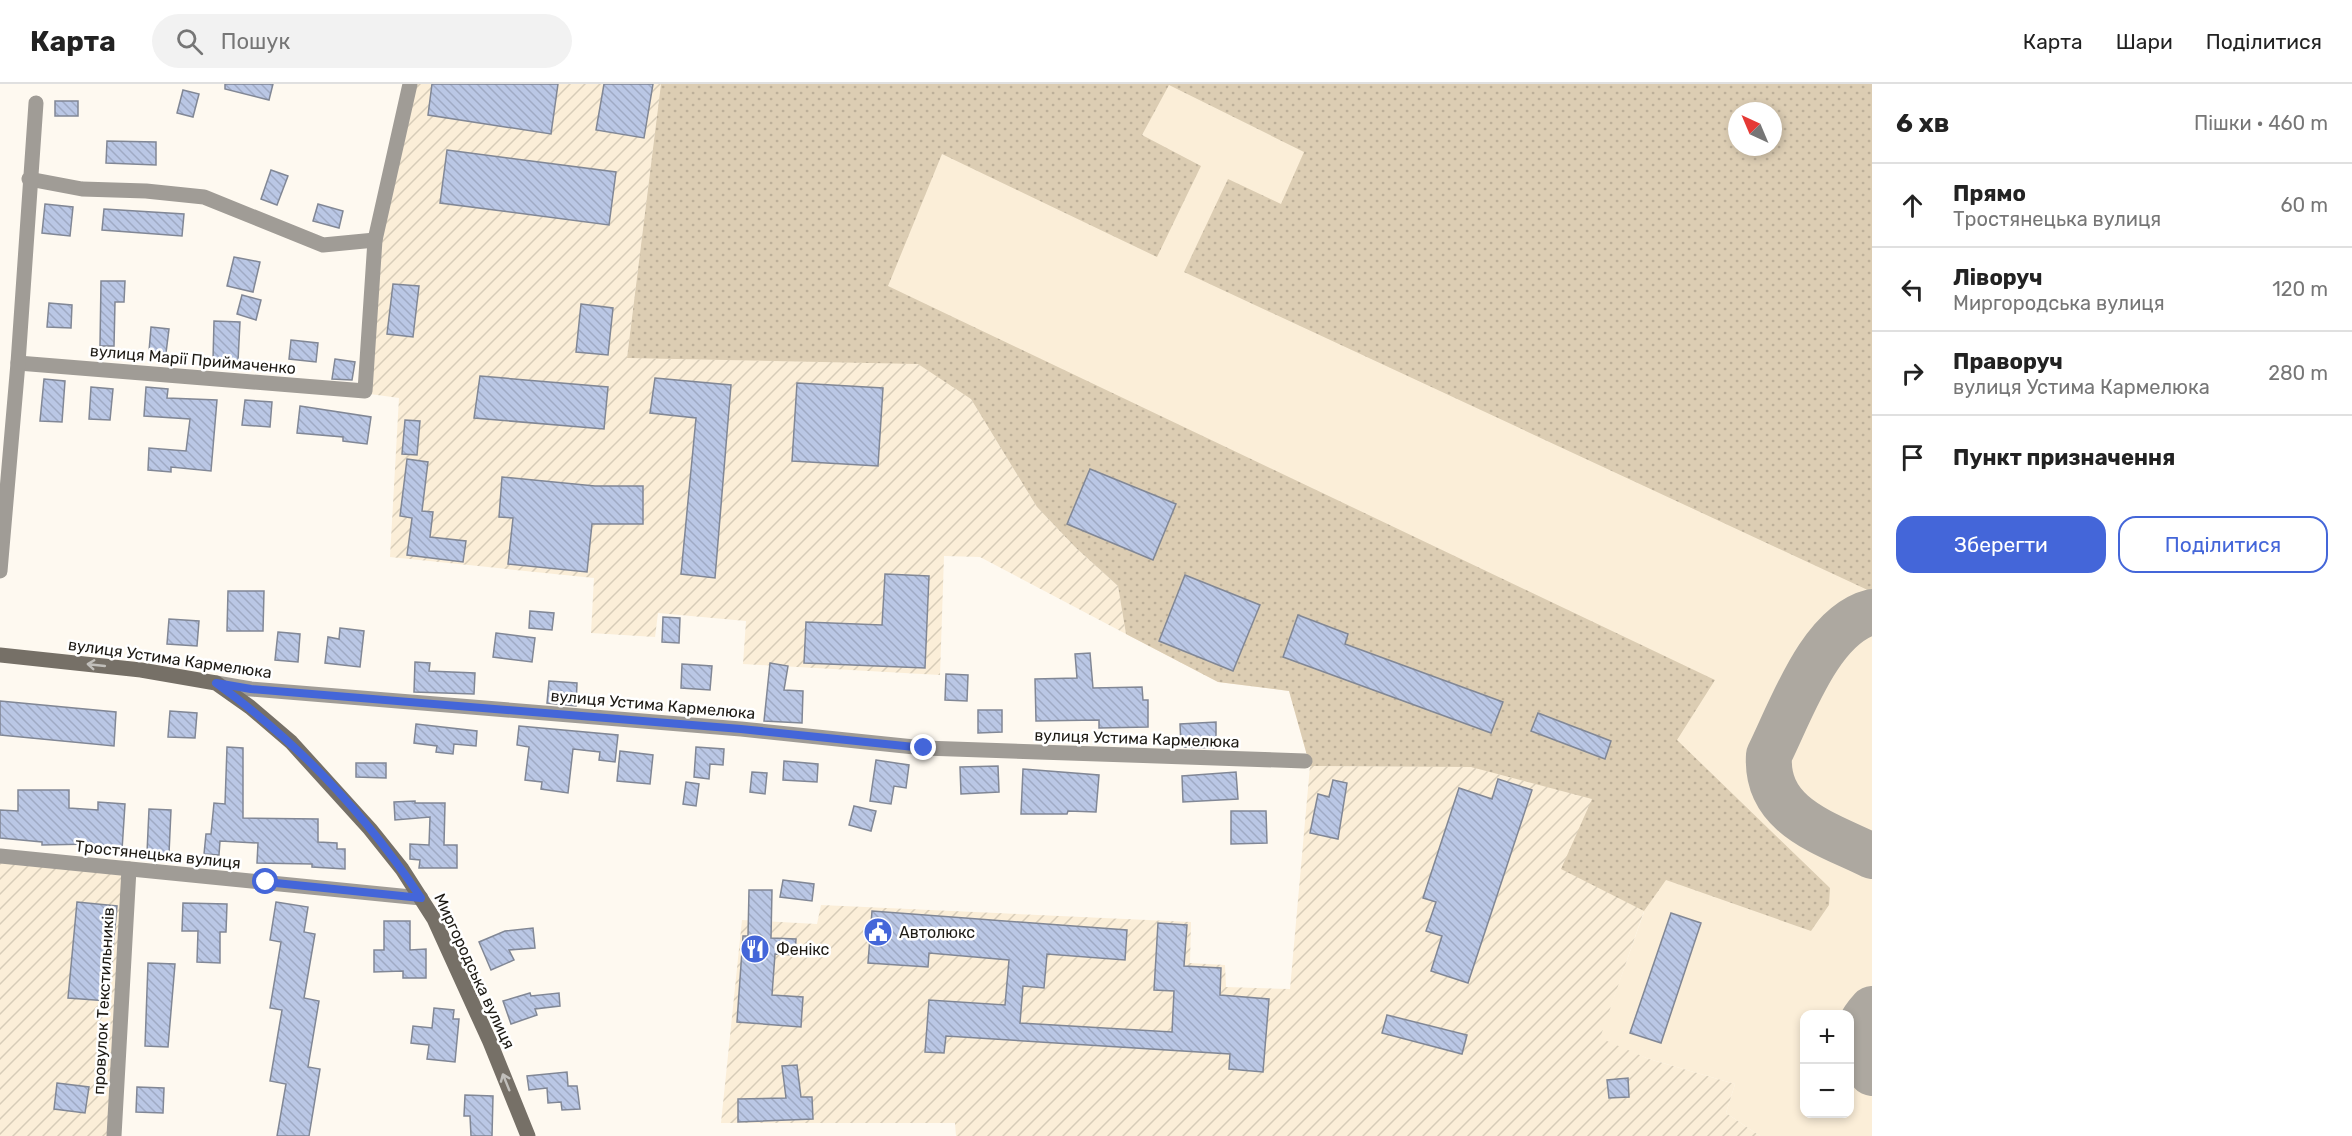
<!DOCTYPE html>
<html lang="uk">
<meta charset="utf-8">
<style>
body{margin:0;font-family:Rubik,sans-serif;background:#f2f2f2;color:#222}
.controls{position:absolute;right:18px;bottom:18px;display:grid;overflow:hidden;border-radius:12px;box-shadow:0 3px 9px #0003}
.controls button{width:54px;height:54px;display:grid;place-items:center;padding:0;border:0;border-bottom:2px solid #e0e0e0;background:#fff;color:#222;font:30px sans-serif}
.compass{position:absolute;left:1728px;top:18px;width:54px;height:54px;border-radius:50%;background:#fff;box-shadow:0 3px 9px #0003;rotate:316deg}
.stop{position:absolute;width:18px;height:18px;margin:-14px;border:4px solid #4466d9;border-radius:50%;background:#fff}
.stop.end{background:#4466d9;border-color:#fff;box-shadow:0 2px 6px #0008}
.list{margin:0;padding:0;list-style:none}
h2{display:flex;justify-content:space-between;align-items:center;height:78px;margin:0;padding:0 24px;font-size:26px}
h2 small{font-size:20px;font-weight:400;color:#767676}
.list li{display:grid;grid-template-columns:39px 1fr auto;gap:18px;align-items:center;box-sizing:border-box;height:84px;padding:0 24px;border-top:2px solid #e0e0e0}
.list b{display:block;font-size:22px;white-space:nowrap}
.list p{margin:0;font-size:20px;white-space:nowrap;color:#767676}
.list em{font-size:20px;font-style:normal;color:#767676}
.actions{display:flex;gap:12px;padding:18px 24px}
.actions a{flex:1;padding:14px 0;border:2px solid #4466d9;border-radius:18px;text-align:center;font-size:21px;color:#4466d9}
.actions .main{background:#4466d9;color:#fff}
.icon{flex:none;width:33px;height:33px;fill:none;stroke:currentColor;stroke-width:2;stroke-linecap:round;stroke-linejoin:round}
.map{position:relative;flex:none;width:1872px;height:1052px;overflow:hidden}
header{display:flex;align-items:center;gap:36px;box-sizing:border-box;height:84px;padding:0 30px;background:#fff;border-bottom:2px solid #e0e0e0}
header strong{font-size:28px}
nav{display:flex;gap:33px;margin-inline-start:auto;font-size:21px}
.search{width:420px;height:54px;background:#f2f2f2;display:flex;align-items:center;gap:15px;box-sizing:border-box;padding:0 21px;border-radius:33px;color:#767676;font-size:22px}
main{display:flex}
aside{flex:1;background:#fff}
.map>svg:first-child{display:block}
</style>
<header>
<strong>Карта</strong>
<div class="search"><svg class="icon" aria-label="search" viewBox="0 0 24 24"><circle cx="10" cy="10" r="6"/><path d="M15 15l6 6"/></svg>Пошук</div>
<nav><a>Карта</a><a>Шари</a><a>Поділитися</a></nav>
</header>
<main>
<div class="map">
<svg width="1872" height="1052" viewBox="0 0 1872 1052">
<defs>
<pattern id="industrial-furrows" width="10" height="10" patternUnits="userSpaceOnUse" patternTransform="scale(1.5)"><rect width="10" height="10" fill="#fbeed8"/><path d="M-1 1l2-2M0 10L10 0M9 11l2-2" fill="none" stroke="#d7ccb8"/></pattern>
<pattern id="grass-dots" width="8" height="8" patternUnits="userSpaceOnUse" patternTransform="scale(1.5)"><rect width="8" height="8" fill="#dccdb3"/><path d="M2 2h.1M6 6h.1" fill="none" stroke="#bcaf99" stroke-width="1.8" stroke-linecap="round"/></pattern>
<pattern id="building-back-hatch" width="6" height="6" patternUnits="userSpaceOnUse" patternTransform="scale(1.5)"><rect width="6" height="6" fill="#bac7e5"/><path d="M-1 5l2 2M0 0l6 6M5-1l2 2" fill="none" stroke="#9faac4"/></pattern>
</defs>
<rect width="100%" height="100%" fill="#fef9f0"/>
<path fill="#fbeed8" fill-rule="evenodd" d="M661,0H1872V1052H1760L1726,1029L1735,1000L1649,975L1599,955L1644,828L1561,785L1471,683L1310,682L1289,607L1218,598L1126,550L1118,502L1037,423L971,315L627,274ZM1737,27H1773V63H1737ZM1804,930H1850V1030H1804Z"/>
<g fill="url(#industrial-furrows)">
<path d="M417,0H661L627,274L918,280L971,315L1037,423L1075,463L1118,502L1126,550L980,473L944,472L940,591L743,580L746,537L658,529L655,553L591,549L594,494L390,473L399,314L370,310L382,155Z"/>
<path d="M1310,682L1471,683L1593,715L1562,785L1644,827L1600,954L1649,975L1735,1000L1726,1029L1760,1052H956L955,1039H721L742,836L817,840L821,821L1191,838L1190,879L1225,881L1226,903L1290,905Z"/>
<path d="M0,771L128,782L112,1052H0Z"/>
</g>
<path fill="url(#grass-dots)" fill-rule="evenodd" d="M661,0H1872V508L1184,188L1228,95L1281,120L1304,68L1169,1L1142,51L1201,82L1157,173L942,70L888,202L1715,596L1677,656L1830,804L1829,821L1811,847L1666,796L1644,827L1561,785L1592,715L1471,683L1310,682L1289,607L1218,598L1126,550L1118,502L1075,463L1037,423L971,315L918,280L627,274ZM1737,27H1773V63H1737Z"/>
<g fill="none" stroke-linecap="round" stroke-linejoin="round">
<g stroke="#ada8a0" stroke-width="46">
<path d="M1872,528C1820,541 1791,627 1769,671C1765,733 1826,749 1872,772"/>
<path d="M1872,925C1851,948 1851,965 1872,989"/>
</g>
</g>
<g fill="url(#building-back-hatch)" stroke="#818795" stroke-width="1.5">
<path d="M225,0H273L269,16L225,5Z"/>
<path d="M432,0H558L551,50L428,31Z"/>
<path d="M604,0H653L644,54L596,46Z"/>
<path d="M183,6L199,10L193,33L177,29Z"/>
<rect x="55" y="17" width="23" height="15"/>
<path d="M107,57L156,58V81L106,79Z"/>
<path d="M447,66L616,88L609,141L440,119Z"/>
<path d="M271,86L288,92L277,121L261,115Z"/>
<path d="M45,120L73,123L70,152L42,149Z"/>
<path d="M318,120L343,127L339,144L313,137Z"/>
<path d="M104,125L184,130L182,152L102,146Z"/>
<path d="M234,173L260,178L253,208L227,202Z"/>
<path d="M101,197H125L124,218H115L114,262H100Z"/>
<path d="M393,200L419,202L413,253L387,250Z"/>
<path d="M242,211L261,216L256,236L237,230Z"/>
<path d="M49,219L72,221L71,244L47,243Z"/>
<path d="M581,220L613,224L608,271L576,268Z"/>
<path d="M214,237L240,238L238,277L213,276Z"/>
<path d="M151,243L169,245L166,269L149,267Z"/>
<path d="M291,256L318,259L316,278L289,275Z"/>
<path d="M335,275L355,278L352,296L332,295Z"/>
<path d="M480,292L608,303L604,345L474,334Z"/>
<path d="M655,294L731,301L715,494L681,490L696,334L650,329Z"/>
<path d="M44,295L65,297L62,338L40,337Z"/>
<path d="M797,299L883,304L878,382L792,377Z"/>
<path d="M91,303L113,305L110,336L89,335Z"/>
<path d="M146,303L168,305L167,314L217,316L211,387L171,383V388L148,386L149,364L186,367L190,335L144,332Z"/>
<path d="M245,316L272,318L270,343L242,341Z"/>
<path d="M300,322L371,333L367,360L343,357V353L297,349Z"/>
<path d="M405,336L420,337L417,371L402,370Z"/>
<path d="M407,375L428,378L422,427L433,428L430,453L466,457L463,478L407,471L412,434L400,432Z"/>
<path d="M1090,385L1176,420L1153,476L1067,440Z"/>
<path d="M502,393L595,402H643V440H592L587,488L508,480L513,434L499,433Z"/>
<path d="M885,490L929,492L925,584L804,579L806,538L882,541Z"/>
<path d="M1185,491L1260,521L1233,587L1159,557Z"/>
<path d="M228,507H264L263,547H227Z"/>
<path d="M530,527L554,529L552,546L529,544Z"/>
<path d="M1298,531L1348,550L1345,560L1503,618L1491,649L1283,573Z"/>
<path d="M663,533L680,534L679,559L662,558Z"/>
<path d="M169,535L199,537L197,562L167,560Z"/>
<path d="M340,544L364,547L360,583L325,579L328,553L339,555Z"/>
<path d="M278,548L300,550L298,578L275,576Z"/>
<path d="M496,549L535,554L532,578L493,573Z"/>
<path d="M1090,569L1093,604L1142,603L1143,616H1148V643L1099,644V636L1036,637L1035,595L1077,594L1075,570Z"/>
<path d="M415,578L430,579L429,587L475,589L474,610L414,608Z"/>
<path d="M770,579L788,582L784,606L803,607L802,639L764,637Z"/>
<path d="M682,580L712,582L710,606L681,604Z"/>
<path d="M946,590L968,591L967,617L945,616Z"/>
<path d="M549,597L577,599L576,622L547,619Z"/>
<path d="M0,617L116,628L114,662L0,651Z"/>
<path d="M978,626H1002V648L978,649Z"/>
<path d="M170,627L197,629L195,654L168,653Z"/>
<path d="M1538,629L1611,657L1605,675L1531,647Z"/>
<path d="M1216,638V664L1181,663L1180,640Z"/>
<path d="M416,640L477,647L476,662L454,660L453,670L436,668L437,662L414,659Z"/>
<path d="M519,642L618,651L615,678L599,676L600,668L573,665L568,709L541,705L542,698L525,696L529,663L517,661Z"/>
<path d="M227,663L243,664V734L318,735V758L337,759V765H345V785L312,783V780L257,779L258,759L220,757L219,771L204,770L206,750H211L214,719L225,720Z"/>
<path d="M696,663L724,665L723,681L710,680L709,695L694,693Z"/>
<path d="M620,667L653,671L650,700L617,697Z"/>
<path d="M876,676L909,681L906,704L894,702L891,720L870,717Z"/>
<path d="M784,677L818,680L817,698L783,696Z"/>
<path d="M356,679H386V694L356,693Z"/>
<path d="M998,682L999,708L961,710L960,683Z"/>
<path d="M1023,685L1099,691L1096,728L1068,727L1067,730H1021Z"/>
<path d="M752,688L767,689L765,710L750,708Z"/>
<path d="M1236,688L1238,715L1183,718L1182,692Z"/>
<path d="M1498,695L1532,706L1468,899L1431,887L1442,852L1426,847L1436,818L1423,814L1459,704L1492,715Z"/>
<path d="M1333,696L1347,699L1338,755L1310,749L1318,710L1329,713Z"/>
<path d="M686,698L699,700L696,722L683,720Z"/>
<path d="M18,706H69V724L98,726V718L125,720L122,766L91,764V760L42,761V758L0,754V726L18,727Z"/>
<path d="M415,717V719H445L444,761H457V784H419L420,776L410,775V760L429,761L430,733L395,736L394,718Z"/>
<path d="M854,722L876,727L871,747L849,741Z"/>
<path d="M149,725L171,726L169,770L147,769Z"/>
<path d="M1231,727H1266L1267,759L1231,760Z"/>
<path d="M783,796L814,800L812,817L780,813Z"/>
<path d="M749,806H772L771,854L796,855L795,871L775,870L772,911L803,913L801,943L737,938L743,852H748Z"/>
<path d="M77,818L117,822L108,917L68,914Z"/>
<path d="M276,818L308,823L304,848L315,850L304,914L319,917L308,983L320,985L309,1052H277L286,1000L270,997L282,926L270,924L281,858L270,856Z"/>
<path d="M183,819L227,820L226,848H220V879L197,878L198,847H182Z"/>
<path d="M872,827L1127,846L1125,876L1047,870L1044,904L1023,902L1020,939L1172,948L1174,907L1154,906L1158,839L1187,841L1184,882L1221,884L1220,911L1269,915L1263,988L1229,985L1230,970L946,952L944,969L925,968L929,916L1005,921L1009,876L929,869L928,883L868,879Z"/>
<path d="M1671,829L1701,839L1661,959L1630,949Z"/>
<path d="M384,837H410V866L426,865V894H403V887L374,888V866H384Z"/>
<path d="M533,844L535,864L509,866L514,876L491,886L479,858L505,847Z"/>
<path d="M148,879L175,880L168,963L145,962Z"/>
<path d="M530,909L531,912L559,909L560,922L535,925L537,931L511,940L503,917Z"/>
<path d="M434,924L454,926L453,935H459L455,978L427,975L429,961L411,959L413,942L432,944Z"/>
<path d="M1387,931L1467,951L1462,970L1382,949Z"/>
<path d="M797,981L801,1013H812L813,1035L738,1038V1015L786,1014L782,982Z"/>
<path d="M567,988L568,1002H577L580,1025L562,1026L561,1018L548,1019L547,1004L529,1006L527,992Z"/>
<path d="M1628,994L1629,1013L1609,1014L1607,996Z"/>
<path d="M57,999L89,1003L85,1029L54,1025Z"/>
<path d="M137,1003L164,1004L163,1029L136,1028Z"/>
<path d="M465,1011L493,1012L492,1052H471L470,1032H464Z"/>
</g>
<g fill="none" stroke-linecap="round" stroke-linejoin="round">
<g stroke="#a09c96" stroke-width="15">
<path d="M29,95L82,105L146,107L204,113L323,161L375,156"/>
<path d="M18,279L365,307L375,156L410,0"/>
<path d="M0,487L18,279L36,19"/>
<path d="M216,599L251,605L741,645L924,664L1305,677"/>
<path d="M0,772L421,814"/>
<path d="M114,1052L129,785"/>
</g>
<path stroke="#767067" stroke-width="15" d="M0,571L141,586L216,599L250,623L291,658L370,745L402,785L434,835L490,958L528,1052"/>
</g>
<defs><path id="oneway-shaft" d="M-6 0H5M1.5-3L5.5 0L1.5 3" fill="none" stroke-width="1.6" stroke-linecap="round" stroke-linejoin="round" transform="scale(1.5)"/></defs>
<g stroke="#c1bfbb">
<use href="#oneway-shaft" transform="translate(96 581) rotate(-174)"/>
<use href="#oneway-shaft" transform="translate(506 998) rotate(-112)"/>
</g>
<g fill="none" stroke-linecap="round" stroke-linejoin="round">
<path stroke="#4466d9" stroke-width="8" d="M266,798L421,814C366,731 297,657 216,599L251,605L741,645L924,664"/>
</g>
<defs>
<g id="civic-disc" transform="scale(1.5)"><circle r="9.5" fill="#4466d9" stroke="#fff"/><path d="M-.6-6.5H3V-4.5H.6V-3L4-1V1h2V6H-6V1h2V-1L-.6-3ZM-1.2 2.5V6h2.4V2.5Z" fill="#fff"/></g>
<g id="restaurant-disc" transform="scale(1.5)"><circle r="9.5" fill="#4466d9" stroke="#fff"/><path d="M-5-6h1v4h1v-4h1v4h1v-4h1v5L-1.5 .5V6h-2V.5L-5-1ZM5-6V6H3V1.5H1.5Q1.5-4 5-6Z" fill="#fff"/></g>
</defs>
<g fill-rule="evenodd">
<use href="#civic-disc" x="878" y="848"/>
<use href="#restaurant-disc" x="755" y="865"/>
</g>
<g text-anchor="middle" stroke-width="5" stroke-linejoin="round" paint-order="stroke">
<g font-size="16" fill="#1e1b15" stroke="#fff">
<text transform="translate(193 275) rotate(5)" y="6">вулиця Марії Приймаченко</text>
<text transform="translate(170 574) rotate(8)" y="6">вулиця Устима Кармелюка</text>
<text transform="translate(653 620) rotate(5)" y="6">вулиця Устима Кармелюка</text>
<text transform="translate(1137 654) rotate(2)" y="6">вулиця Устима Кармелюка</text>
<text transform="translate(158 770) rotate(6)" y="6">Тростянецька вулиця</text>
<text transform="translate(475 887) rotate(65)" y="6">Миргородська вулиця</text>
<text transform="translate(103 917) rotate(-87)" y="6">провулок Текстильників</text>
</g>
<g font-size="16" fill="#1e1b15" stroke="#fff" text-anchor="start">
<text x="899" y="854">Автолюкс</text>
<text x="776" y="871">Фенікс</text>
</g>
</g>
</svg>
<div class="controls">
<button>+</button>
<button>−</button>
</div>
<svg class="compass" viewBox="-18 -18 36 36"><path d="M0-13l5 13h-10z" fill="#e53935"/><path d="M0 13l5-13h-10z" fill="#767676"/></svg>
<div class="stop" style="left:266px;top:798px"></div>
<div class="stop end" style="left:924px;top:664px"></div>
</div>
<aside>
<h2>6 хв<small>Пішки · 460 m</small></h2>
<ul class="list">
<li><svg class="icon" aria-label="ahead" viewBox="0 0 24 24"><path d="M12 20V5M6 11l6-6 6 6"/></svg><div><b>Прямо</b><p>Тростянецька вулиця</p></div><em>60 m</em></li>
<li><svg class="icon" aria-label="left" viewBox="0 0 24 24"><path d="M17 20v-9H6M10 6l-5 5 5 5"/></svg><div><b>Ліворуч</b><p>Миргородська вулиця</p></div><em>120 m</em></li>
<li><svg class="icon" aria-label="right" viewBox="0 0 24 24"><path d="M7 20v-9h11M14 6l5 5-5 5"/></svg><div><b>Праворуч</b><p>вулиця Устима Кармелюка</p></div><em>280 m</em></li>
<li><svg class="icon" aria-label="arrive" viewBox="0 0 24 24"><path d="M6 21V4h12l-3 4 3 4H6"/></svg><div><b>Пункт призначення</b></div></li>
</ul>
<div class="actions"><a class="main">Зберегти</a><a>Поділитися</a></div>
</aside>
</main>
